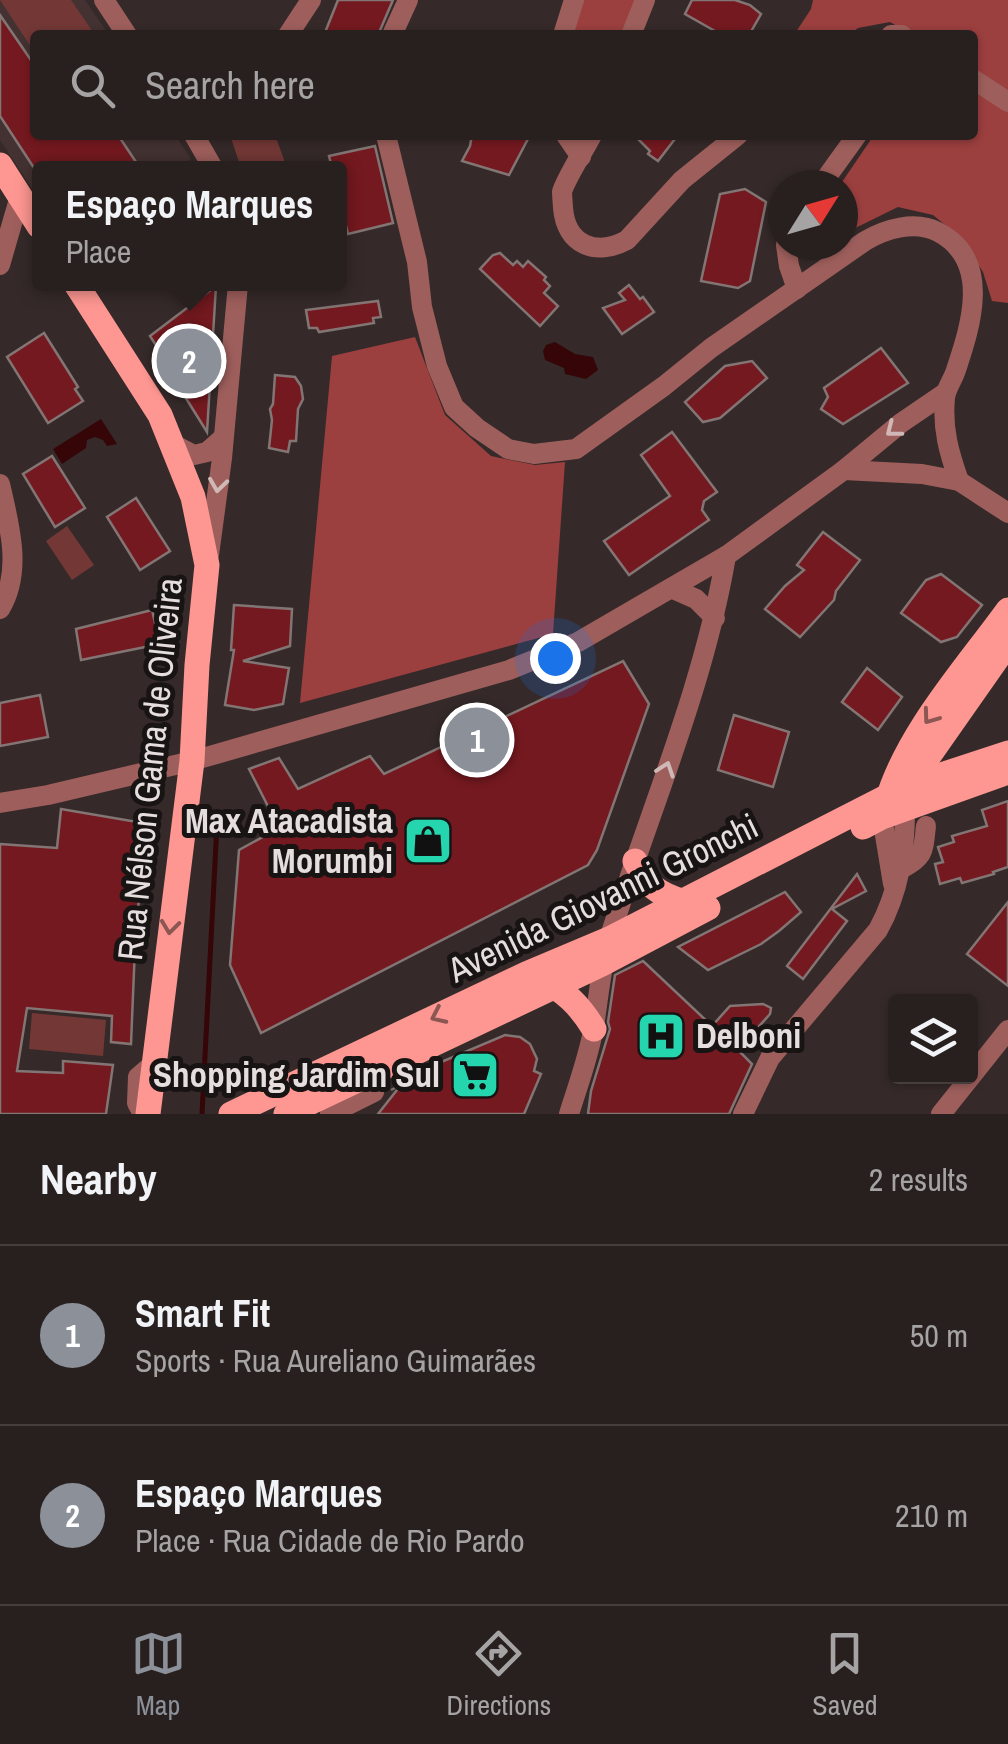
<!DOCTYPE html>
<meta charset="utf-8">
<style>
body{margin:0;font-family:"Archivo Narrow",sans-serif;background:#342d2c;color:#f1f3f6}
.controls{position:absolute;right:30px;bottom:30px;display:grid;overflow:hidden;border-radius:10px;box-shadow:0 2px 8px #0004}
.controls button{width:90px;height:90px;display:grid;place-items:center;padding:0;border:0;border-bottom:2px solid #443e3d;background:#28201f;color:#f1f3f6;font:50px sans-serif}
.compass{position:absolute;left:768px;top:170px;width:90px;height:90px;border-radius:50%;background:#28201f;box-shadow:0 2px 8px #0004;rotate:53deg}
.you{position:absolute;left:555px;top:658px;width:35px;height:35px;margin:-25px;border:8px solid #fff;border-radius:50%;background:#1a73e8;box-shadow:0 0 0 15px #1a73e833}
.badge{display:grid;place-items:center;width:65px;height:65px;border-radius:50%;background:#8c9099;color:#fff;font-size:32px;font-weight:700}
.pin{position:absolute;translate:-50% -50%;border:5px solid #fff;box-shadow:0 2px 10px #0006}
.popup{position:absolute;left:32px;top:161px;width:315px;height:130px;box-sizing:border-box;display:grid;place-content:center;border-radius:10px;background:#28201f;filter:drop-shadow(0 2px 8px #0005);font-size:32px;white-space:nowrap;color:#a5a3a4}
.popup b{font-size:38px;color:#f1f3f6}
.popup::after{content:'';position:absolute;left:50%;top:100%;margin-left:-20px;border:20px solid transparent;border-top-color:#28201f}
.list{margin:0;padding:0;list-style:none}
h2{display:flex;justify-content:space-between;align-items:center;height:130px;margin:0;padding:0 40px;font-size:42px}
h2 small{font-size:32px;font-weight:400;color:#a5a3a4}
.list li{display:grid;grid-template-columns:65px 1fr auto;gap:30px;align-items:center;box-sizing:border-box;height:180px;padding:0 40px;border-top:2px solid #443e3d}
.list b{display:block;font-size:38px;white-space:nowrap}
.list p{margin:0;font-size:32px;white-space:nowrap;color:#a5a3a4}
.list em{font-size:32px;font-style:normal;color:#a5a3a4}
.icon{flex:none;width:55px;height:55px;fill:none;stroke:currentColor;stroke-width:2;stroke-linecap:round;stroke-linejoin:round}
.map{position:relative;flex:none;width:1008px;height:1114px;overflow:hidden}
.search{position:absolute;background:#28201f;box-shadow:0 2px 8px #0004;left:30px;right:30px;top:30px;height:110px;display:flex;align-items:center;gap:25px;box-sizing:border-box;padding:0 35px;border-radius:10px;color:#a5a3a4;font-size:38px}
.sheet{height:490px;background:#28201f}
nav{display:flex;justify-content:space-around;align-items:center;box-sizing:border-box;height:140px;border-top:2px solid #443e3d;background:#28201f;font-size:28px;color:#a5a3a4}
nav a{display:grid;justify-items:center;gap:5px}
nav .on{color:#8c9099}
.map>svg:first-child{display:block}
</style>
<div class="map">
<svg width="1008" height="1114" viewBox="0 0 1008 1114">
<rect width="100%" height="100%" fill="#352a29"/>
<path fill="#443232" d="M0,0H85L109,35H35V135H175L191,159L176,168H39V199L0,140Z"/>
<g fill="#733836">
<path d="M0,0H71L95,35H35V53Z"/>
<path d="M230,135H275L287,168H241Z"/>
<path d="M67,526L94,565L72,580L46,541Z"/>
<path d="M32,1013L106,1020L103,1056L29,1049Z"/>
</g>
<g fill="#9c3f3f">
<path d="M574,0H649L636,35H567Z"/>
<path d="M813,0H1008V303L992,301L983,272L961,238L933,215L898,207L843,234V185H840L874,135H973V35H912L890,22L858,28L849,35H794L811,9Z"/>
<path d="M415,337L445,415L491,456L535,465L565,462L553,634L300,703L332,356Z"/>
</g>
<g fill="#350508">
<path d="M555,342L575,354L593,357L598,370L586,379L565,374L564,368L545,360L543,351L546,345Z"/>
<path d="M101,419L117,444L107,446L103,440L95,437L87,440L86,448L62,464L53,449Z"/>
</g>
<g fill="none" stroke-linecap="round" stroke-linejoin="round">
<path stroke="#350508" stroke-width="5" d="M202,1114L217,824"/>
</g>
<g fill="#74191f" stroke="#827574" stroke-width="2.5">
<path d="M338,0H393L378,35H324Z"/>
<path d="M692,0H735L750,5L761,14L749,35H722L685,14Z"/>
<path d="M0,15L35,66V135H118L140,168H34L0,116Z"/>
<path d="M472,135H530L509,175L462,161L470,146Z"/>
<path d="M634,135H678L658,161L648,154L650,151Z"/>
<path d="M375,146L393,223L348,234L339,197V168H332L329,156Z"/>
<path d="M745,189L766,202L750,281L738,288L701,281L720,194Z"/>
<path d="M500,253L513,265L517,261L523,267L528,261L546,277L544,280L550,286L544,293L558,306L540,326L480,269L493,255Z"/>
<path d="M629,285L640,299L643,297L654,312L622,334L603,308L625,300L619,293Z"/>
<path d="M216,286L207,432L179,387L182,385L150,336Z"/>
<path d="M378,301L381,317L373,318L374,323L319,332L317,328H309L306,310Z"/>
<path d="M44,333L78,387L75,389L83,401L48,423L7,357Z"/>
<path d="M881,348L908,383L843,424L821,409L828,397L824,388Z"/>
<path d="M752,361L767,378L720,418L703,422L685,402L725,366Z"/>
<path d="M275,375L295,377L301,386L303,399L298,409L296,441H290L288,452L269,448L272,420L270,409L273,404Z"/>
<path d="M672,432L717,492L704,501L702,510L709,520L629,575L604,541L670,496L641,455Z"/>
<path d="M52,456L85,508L55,527L23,474Z"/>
<path d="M136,498L170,551L140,570L107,517Z"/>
<path d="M823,532L860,560L836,591L834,600L800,637L765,609L785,586L804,570L797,565Z"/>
<path d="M941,574L982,605L957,637L941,642L901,613L926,580Z"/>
<path d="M234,605L292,609L290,646L243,661L289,668L283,704L254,710L225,705L234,650H231Z"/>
<path d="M152,610L160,644L81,660L76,629Z"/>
<path d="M623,661L649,704L597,850L588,865L261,1033L230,965L239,850L279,828L249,769L279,758L298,789L370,756L384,774Z"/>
<path d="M867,668L902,697L878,730L842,702Z"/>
<path d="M40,695L48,737L0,746V703Z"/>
<path d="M734,715L789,732L773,787L718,770Z"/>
<path d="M1008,801V867L993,872L994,874L962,883L960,878L940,884L935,864L943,862L938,847L954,842L952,836L987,826L982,810Z"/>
<path d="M61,809L149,824L136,923L131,1044L111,1042L112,1016L27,1008L17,1071L63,1073V1061L113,1065L106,1114H0V844L57,848Z"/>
<path d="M857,874L866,891L832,909L847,921L803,979L787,966Z"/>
<path d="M785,892L801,912L779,931L761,944L708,970L678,947Z"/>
<path d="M1008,902V986L967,954Z"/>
<path d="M643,961L712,1026L730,1006L763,1004L771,1008L770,1014L738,1050L752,1064L729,1114H588L591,1091L610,1029L608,1022L615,975Z"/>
<path d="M505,1035L520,1037L530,1044L537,1059L534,1071L541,1074L524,1114H378L408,1076Z"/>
</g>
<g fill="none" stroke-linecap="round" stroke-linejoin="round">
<path stroke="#7a7170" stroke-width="2.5" stroke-dasharray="10 5" stroke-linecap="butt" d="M391,1090L421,1075"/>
<g stroke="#9e5f5c" stroke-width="20">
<path d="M104,0L127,35"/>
<path d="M288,35L311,0"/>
<path d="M392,35L408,0"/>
<path d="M563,35L574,0"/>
<path d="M631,35L645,0"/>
<path d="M891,35H902"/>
<path d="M973,79L1008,102"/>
<path d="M194,135L213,168"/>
<path d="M386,135L417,262L422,307L437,366L454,407L477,428L508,449L534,454L576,449L664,386L711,348L865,241C885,229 915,220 938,232C992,260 971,325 956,370C953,380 946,388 945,398C942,428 949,453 959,481"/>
<path d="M566,135L581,157"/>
<path d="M592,135C585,149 565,180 562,192C562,194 563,207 563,208C566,245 596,257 627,240L682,180L738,135"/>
<path d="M821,185L857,135"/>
<path d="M786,245L789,266L797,289"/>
<path d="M0,265L20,196"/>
<path d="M173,444L194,455L207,452L223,438"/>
<path d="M844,470L922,474L959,481L1008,513"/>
<path d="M0,484C9,524 23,571 0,609"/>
<path d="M209,555L222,458L238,284"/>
<path d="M671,588L696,599L715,618"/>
<path d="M0,803L48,795L192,761L509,670L578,642L726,556L844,470L901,423L945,393"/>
<path d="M882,817L893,884"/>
<path d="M901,869C925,857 923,851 926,826"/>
<path d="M143,1114L137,1103L138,1077L153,1064"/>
<path d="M330,1114L374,1092L367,1075"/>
<path d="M569,1114C578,1085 589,1056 594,1026C599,995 601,965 610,936C650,810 704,686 726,556"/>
<path d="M743,1114L770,1058L878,930C899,892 905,852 905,809"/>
<path d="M941,1114L1008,1030"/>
</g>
<g stroke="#fe9792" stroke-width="25">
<path d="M0,165L39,226"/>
<path d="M76,284L160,415L193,497L207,565L197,665L192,761L148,1114"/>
<path d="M910,794L926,760L1008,643"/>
<path d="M887,802C907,733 966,668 1008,610"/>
<path d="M863,827L882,817L1008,772"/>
<path d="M635,861C649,887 656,893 684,902"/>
<path d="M540,980C565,990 580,1006 594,1029"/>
<path d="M231,1114L526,974L609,939L888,796L914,784L1008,753"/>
<path d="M286,1114L602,964L708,908"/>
</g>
</g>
<defs><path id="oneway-chevron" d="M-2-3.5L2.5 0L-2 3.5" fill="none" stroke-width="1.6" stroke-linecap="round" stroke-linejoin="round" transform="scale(2.5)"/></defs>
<g stroke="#d0b8b6">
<use href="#oneway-chevron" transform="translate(893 430) rotate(142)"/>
<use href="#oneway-chevron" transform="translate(218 485) rotate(98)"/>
<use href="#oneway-chevron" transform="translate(666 769) rotate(-71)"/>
</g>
<g stroke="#8c5653">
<use href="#oneway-chevron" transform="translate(930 717) rotate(126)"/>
<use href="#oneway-chevron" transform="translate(170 927) rotate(97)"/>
<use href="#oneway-chevron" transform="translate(438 1016) rotate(155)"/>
</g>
<defs>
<g id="shop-square" transform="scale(2.5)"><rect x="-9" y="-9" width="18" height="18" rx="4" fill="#25d5ae" stroke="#191414"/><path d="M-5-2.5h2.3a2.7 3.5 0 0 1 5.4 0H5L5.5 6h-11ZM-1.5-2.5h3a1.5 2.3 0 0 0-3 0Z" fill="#111"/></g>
<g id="hospital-square" transform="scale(2.5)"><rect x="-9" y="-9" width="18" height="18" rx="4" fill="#25d5ae" stroke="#191414"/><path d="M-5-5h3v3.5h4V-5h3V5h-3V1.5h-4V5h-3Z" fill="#111"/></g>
<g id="supermarket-square" transform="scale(2.5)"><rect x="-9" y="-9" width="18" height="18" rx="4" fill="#25d5ae" stroke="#191414"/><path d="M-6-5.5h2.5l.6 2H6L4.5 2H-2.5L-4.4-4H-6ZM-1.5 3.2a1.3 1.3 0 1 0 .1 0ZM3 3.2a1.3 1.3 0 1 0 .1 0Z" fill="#111"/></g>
</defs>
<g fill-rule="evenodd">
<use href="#shop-square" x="428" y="841"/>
<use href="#hospital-square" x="661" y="1036"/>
<use href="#supermarket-square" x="475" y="1075"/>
</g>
<g text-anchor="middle" stroke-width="10" stroke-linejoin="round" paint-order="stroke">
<g font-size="35" fill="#e5dedd" stroke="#191414">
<text transform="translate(150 769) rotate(-84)" y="12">Rua Nélson Gama de Oliveira</text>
<text transform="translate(603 898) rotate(-26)" y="12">Avenida Giovanni Gronchi</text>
</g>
<g font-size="35" font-weight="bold" fill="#e5dedd" stroke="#191414" text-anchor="end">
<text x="393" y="833">Max Atacadista<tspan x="393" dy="40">Morumbi</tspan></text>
<text x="696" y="1048" text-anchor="start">Delboni</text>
<text x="440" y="1087">Shopping Jardim Sul</text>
</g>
</g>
</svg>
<div class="controls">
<button><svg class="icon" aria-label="layers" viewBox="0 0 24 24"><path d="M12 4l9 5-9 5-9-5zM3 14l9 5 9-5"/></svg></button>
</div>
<svg class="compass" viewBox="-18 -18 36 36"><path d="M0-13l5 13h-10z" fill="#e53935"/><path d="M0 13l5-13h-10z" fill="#a5a3a4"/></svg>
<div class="you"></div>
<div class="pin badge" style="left:477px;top:740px">1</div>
<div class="pin badge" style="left:189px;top:361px">2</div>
<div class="popup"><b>Espaço Marques</b>Place</div>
<div class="search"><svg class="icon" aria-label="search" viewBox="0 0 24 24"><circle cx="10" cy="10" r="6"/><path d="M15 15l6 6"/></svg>Search here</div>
</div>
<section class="sheet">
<h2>Nearby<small>2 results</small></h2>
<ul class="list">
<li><span class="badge">1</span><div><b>Smart Fit</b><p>Sports · Rua Aureliano Guimarães</p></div><em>50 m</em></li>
<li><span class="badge">2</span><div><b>Espaço Marques</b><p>Place · Rua Cidade de Rio Pardo</p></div><em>210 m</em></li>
</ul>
</section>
<nav>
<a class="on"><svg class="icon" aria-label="map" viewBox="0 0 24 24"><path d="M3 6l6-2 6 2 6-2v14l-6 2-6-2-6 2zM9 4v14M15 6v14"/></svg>Map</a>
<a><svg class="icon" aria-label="directions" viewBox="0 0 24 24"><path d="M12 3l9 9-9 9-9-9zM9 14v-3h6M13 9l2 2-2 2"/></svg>Directions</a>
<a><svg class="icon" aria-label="saved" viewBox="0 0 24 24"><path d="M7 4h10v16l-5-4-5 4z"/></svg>Saved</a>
</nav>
